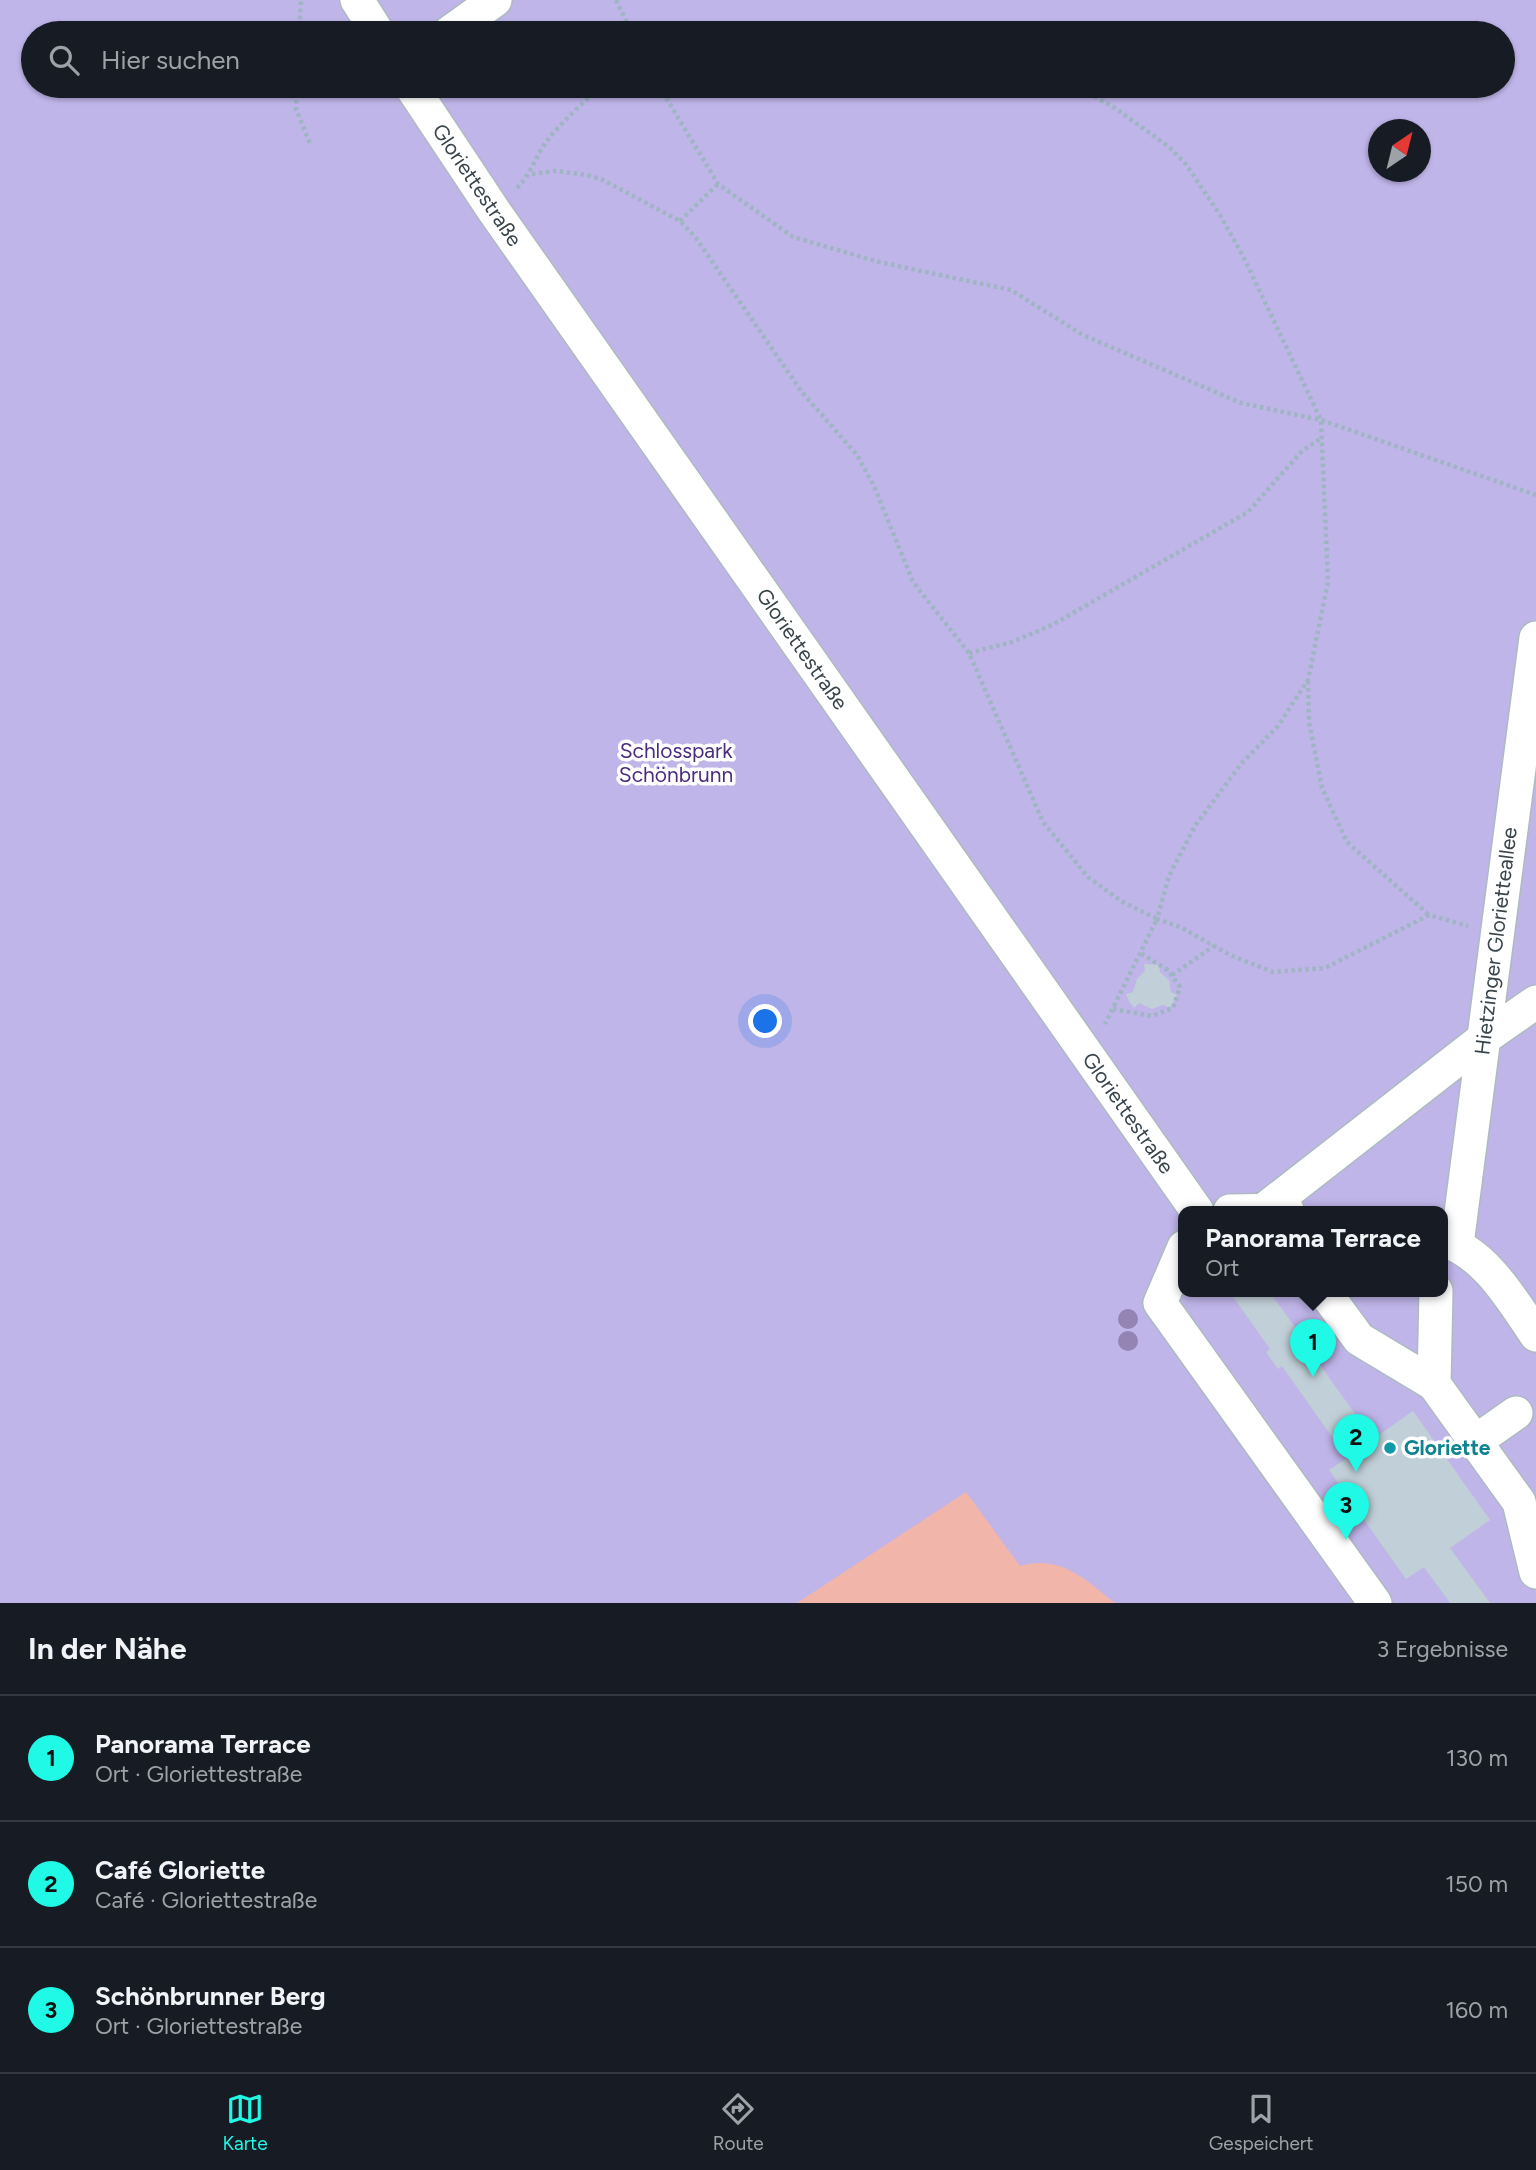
<!DOCTYPE html>
<html lang="de">
<meta charset="utf-8">
<style>
body{margin:0;font-family:Figtree,sans-serif;background:#242831;color:#f1f3f6}
.compass{position:absolute;left:1368px;top:119px;width:63px;height:63px;border-radius:50%;background:#171b24;box-shadow:0 2px 5px #0004;rotate:35deg}
.you{position:absolute;left:766px;top:1022px;width:24px;height:24px;margin:-18px;border:5px solid #fff;border-radius:50%;background:#1a73e8;box-shadow:0 0 0 10px #1a73e833}
.badge{display:grid;place-items:center;width:46px;height:46px;border-radius:50%;background:#1ff9e5;color:#111;font-size:23px;font-weight:700}
.pin{position:absolute;translate:-50% -58px;filter:drop-shadow(0 2px 4px #0008)}
.pin::after{content:'';position:absolute;top:37px;width:24px;height:21px;background:inherit;clip-path:polygon(0 0,100% 0,50% 100%)}
.popup{position:absolute;left:1178px;top:1206px;width:270px;height:91px;box-sizing:border-box;display:grid;place-content:center;border-radius:14px;background:#171b24;filter:drop-shadow(0 2px 5px #0005);font-size:23px;white-space:nowrap;color:#9ea1a6}
.popup b{font-size:26px;color:#f1f3f6}
.popup::after{content:'';position:absolute;left:50%;top:100%;margin-left:-14px;border:14px solid transparent;border-top-color:#171b24}
.list{margin:0;padding:0;list-style:none}
h2{display:flex;justify-content:space-between;align-items:center;height:91px;margin:0;padding:0 28px;font-size:30px}
h2 small{font-size:23px;font-weight:400;color:#9ea1a6}
.list li{display:grid;grid-template-columns:46px 1fr auto;gap:21px;align-items:center;box-sizing:border-box;height:126px;padding:0 28px;border-top:2px solid #363941}
.list b{display:block;font-size:26px;white-space:nowrap}
.list p{margin:0;font-size:23px;white-space:nowrap;color:#9ea1a6}
.list em{font-size:23px;font-style:normal;color:#9ea1a6}
.icon{flex:none;width:38px;height:38px;fill:none;stroke:currentColor;stroke-width:2;stroke-linecap:round;stroke-linejoin:round}
.map{position:relative;flex:none;width:1536px;height:1603px;overflow:hidden}
.search{position:absolute;background:#171b24;box-shadow:0 2px 5px #0004;left:21px;right:21px;top:21px;height:77px;display:flex;align-items:center;gap:18px;box-sizing:border-box;padding:0 24px;border-radius:38px;color:#9ea1a6;font-size:26px}
.sheet{height:469px;background:#171b24}
nav{display:flex;justify-content:space-around;align-items:center;box-sizing:border-box;height:98px;border-top:2px solid #363941;background:#171b24;font-size:19px;color:#9ea1a6}
nav a{display:grid;justify-items:center;gap:4px}
nav .on{color:#1ff9e5}
.map>svg:first-child{display:block}
</style>
<div class="map">
<svg width="1536" height="1603" viewBox="0 0 1536 1603">
<rect width="100%" height="100%" fill="#ecf1f6"/>
<path fill="#c0b5e9" fill-rule="evenodd" d="M0,0H1536V1603H0ZM33,33H1503V86H33ZM1378,130H1420V172H1378ZM1184,1211H1442V1291H1184Z"/>
<path fill="#f1b5aa" d="M966,1492L1020,1566C1060,1554 1085,1579 1115,1603H797Z"/>
<g fill="#c1cfd8">
<path d="M1144,964L1159,965L1160,972L1169,980L1171,992L1177,995L1170,1008L1163,1005L1152,1009L1139,1003L1134,1008L1129,1001L1126,994L1133,992L1137,979L1145,971Z"/>
<path d="M1229,1291H1269L1297,1330L1302,1326L1315,1343L1308,1348L1373,1439L1413,1411L1490,1520L1450,1548L1490,1603H1450L1424,1567L1406,1579L1329,1470L1347,1458L1282,1366L1278,1369L1266,1352L1270,1349Z"/>
</g>
<g fill="none" stroke-linecap="round" stroke-linejoin="round">
<g stroke="#aebac2" stroke-width="36">
<g id="street">
<path d="M357,0L378,33"/>
<path d="M449,33L495,0"/>
<path d="M411,86L494,211L1197,1211"/>
<path d="M1230,1211L1287,1210"/>
<path d="M1267,1211L1265,1209L1483,1039L1536,1002"/>
<path d="M1442,1240C1485,1252 1512,1300 1536,1335"/>
<path d="M1457,1244L1536,638"/>
<path d="M1184,1247L1160,1303L1375,1603"/>
<path d="M1324,1291L1359,1339L1434,1384L1519,1502L1536,1572"/>
<path d="M1434,1384L1436,1291"/>
<path d="M1476,1441L1516,1413"/>
</g>
</g>
<g stroke="#9fb5c3" stroke-width="4.5" stroke-dasharray="3.5 3.5" stroke-linecap="butt">
<path d="M616,0L632,33"/>
<path d="M299,33L301,0"/>
<path d="M297,86L296,109L311,146"/>
<path d="M659,86L718,184L793,237L879,262L1011,290L1083,335L1241,403L1321,420L1536,495"/>
<path d="M1076,86L1115,108L1169,147L1185,163L1220,215L1243,256L1321,420L1328,582L1308,680L1278,726L1241,764L1195,826L1169,876L1157,919L1180,927L1230,955L1273,972L1325,968L1429,915L1468,926"/>
<path d="M532,174L555,171L587,175L603,180L680,221L696,238L801,391L857,455L874,486L913,582L969,653L1043,822L1088,877L1121,901L1157,919L1105,1024"/>
<path d="M517,188C532,173 536,154 550,137C565,119 584,102 602,86"/>
<path d="M680,221L718,184"/>
<path d="M969,653L1012,642L1052,625L1248,512L1302,451L1320,439"/>
<path d="M1308,681L1309,722L1322,788L1347,842L1429,915"/>
<path d="M1172,975L1214,946"/>
<path d="M1113,1009L1152,1016L1173,1008L1180,987L1168,970L1140,953"/>
</g>
<use href="#street" stroke="#fff" stroke-width="33"/>
</g>
<g fill="#9384b4">
<circle cx="1128" cy="1319" r="10"/>
<circle cx="1128" cy="1341" r="10"/>
</g>
<circle fill="#0f9aa8" stroke="#fff" stroke-width="2.5" cx="1390" cy="1448" r="7"/>
<g text-anchor="middle" stroke-width="7" stroke-linejoin="round" paint-order="stroke">
<g font-size="21" fill="#39444b" stroke="#fff">
<text transform="translate(477 185) rotate(56)" y="7">Gloriettestraße</text>
<text transform="translate(802 649) rotate(55)" y="7">Gloriettestraße</text>
<text transform="translate(1496 941) rotate(-83)" y="7">Hietzinger Glorietteallee</text>
<text transform="translate(1128 1113) rotate(55)" y="7">Gloriettestraße</text>
</g>
<g font-size="21" fill="#4a2b7e" stroke="#fff">
<text x="676" y="758">Schlosspark<tspan x="676" dy="24">Schönbrunn</tspan></text>
</g>
<g font-size="21" font-weight="bold" fill="#0d838f" stroke="#fff" text-anchor="start">
<text x="1404" y="1455">Gloriette</text>
</g>
</g>
</svg>
<svg class="compass" viewBox="-18 -18 36 36"><path d="M0-13l5 13h-10z" fill="#e53935"/><path d="M0 13l5-13h-10z" fill="#9ea1a6"/></svg>
<div class="you"></div>
<div class="pin badge" style="left:1313px;top:1377px">1</div>
<div class="popup"><b>Panorama Terrace</b>Ort</div>
<div class="pin badge" style="left:1356px;top:1472px">2</div>
<div class="pin badge" style="left:1346px;top:1540px">3</div>
<div class="search"><svg class="icon" aria-label="search" viewBox="0 0 24 24"><circle cx="10" cy="10" r="6"/><path d="M15 15l6 6"/></svg>Hier suchen</div>
</div>
<section class="sheet">
<h2>In der Nähe<small>3 Ergebnisse</small></h2>
<ul class="list">
<li><span class="badge">1</span><div><b>Panorama Terrace</b><p>Ort · Gloriettestraße</p></div><em>130 m</em></li>
<li><span class="badge">2</span><div><b>Café Gloriette</b><p>Café · Gloriettestraße</p></div><em>150 m</em></li>
<li><span class="badge">3</span><div><b>Schönbrunner Berg</b><p>Ort · Gloriettestraße</p></div><em>160 m</em></li>
</ul>
</section>
<nav>
<a class="on"><svg class="icon" aria-label="map" viewBox="0 0 24 24"><path d="M3 6l6-2 6 2 6-2v14l-6 2-6-2-6 2zM9 4v14M15 6v14"/></svg>Karte</a>
<a><svg class="icon" aria-label="directions" viewBox="0 0 24 24"><path d="M12 3l9 9-9 9-9-9zM9 14v-3h6M13 9l2 2-2 2"/></svg>Route</a>
<a><svg class="icon" aria-label="saved" viewBox="0 0 24 24"><path d="M7 4h10v16l-5-4-5 4z"/></svg>Gespeichert</a>
</nav>
